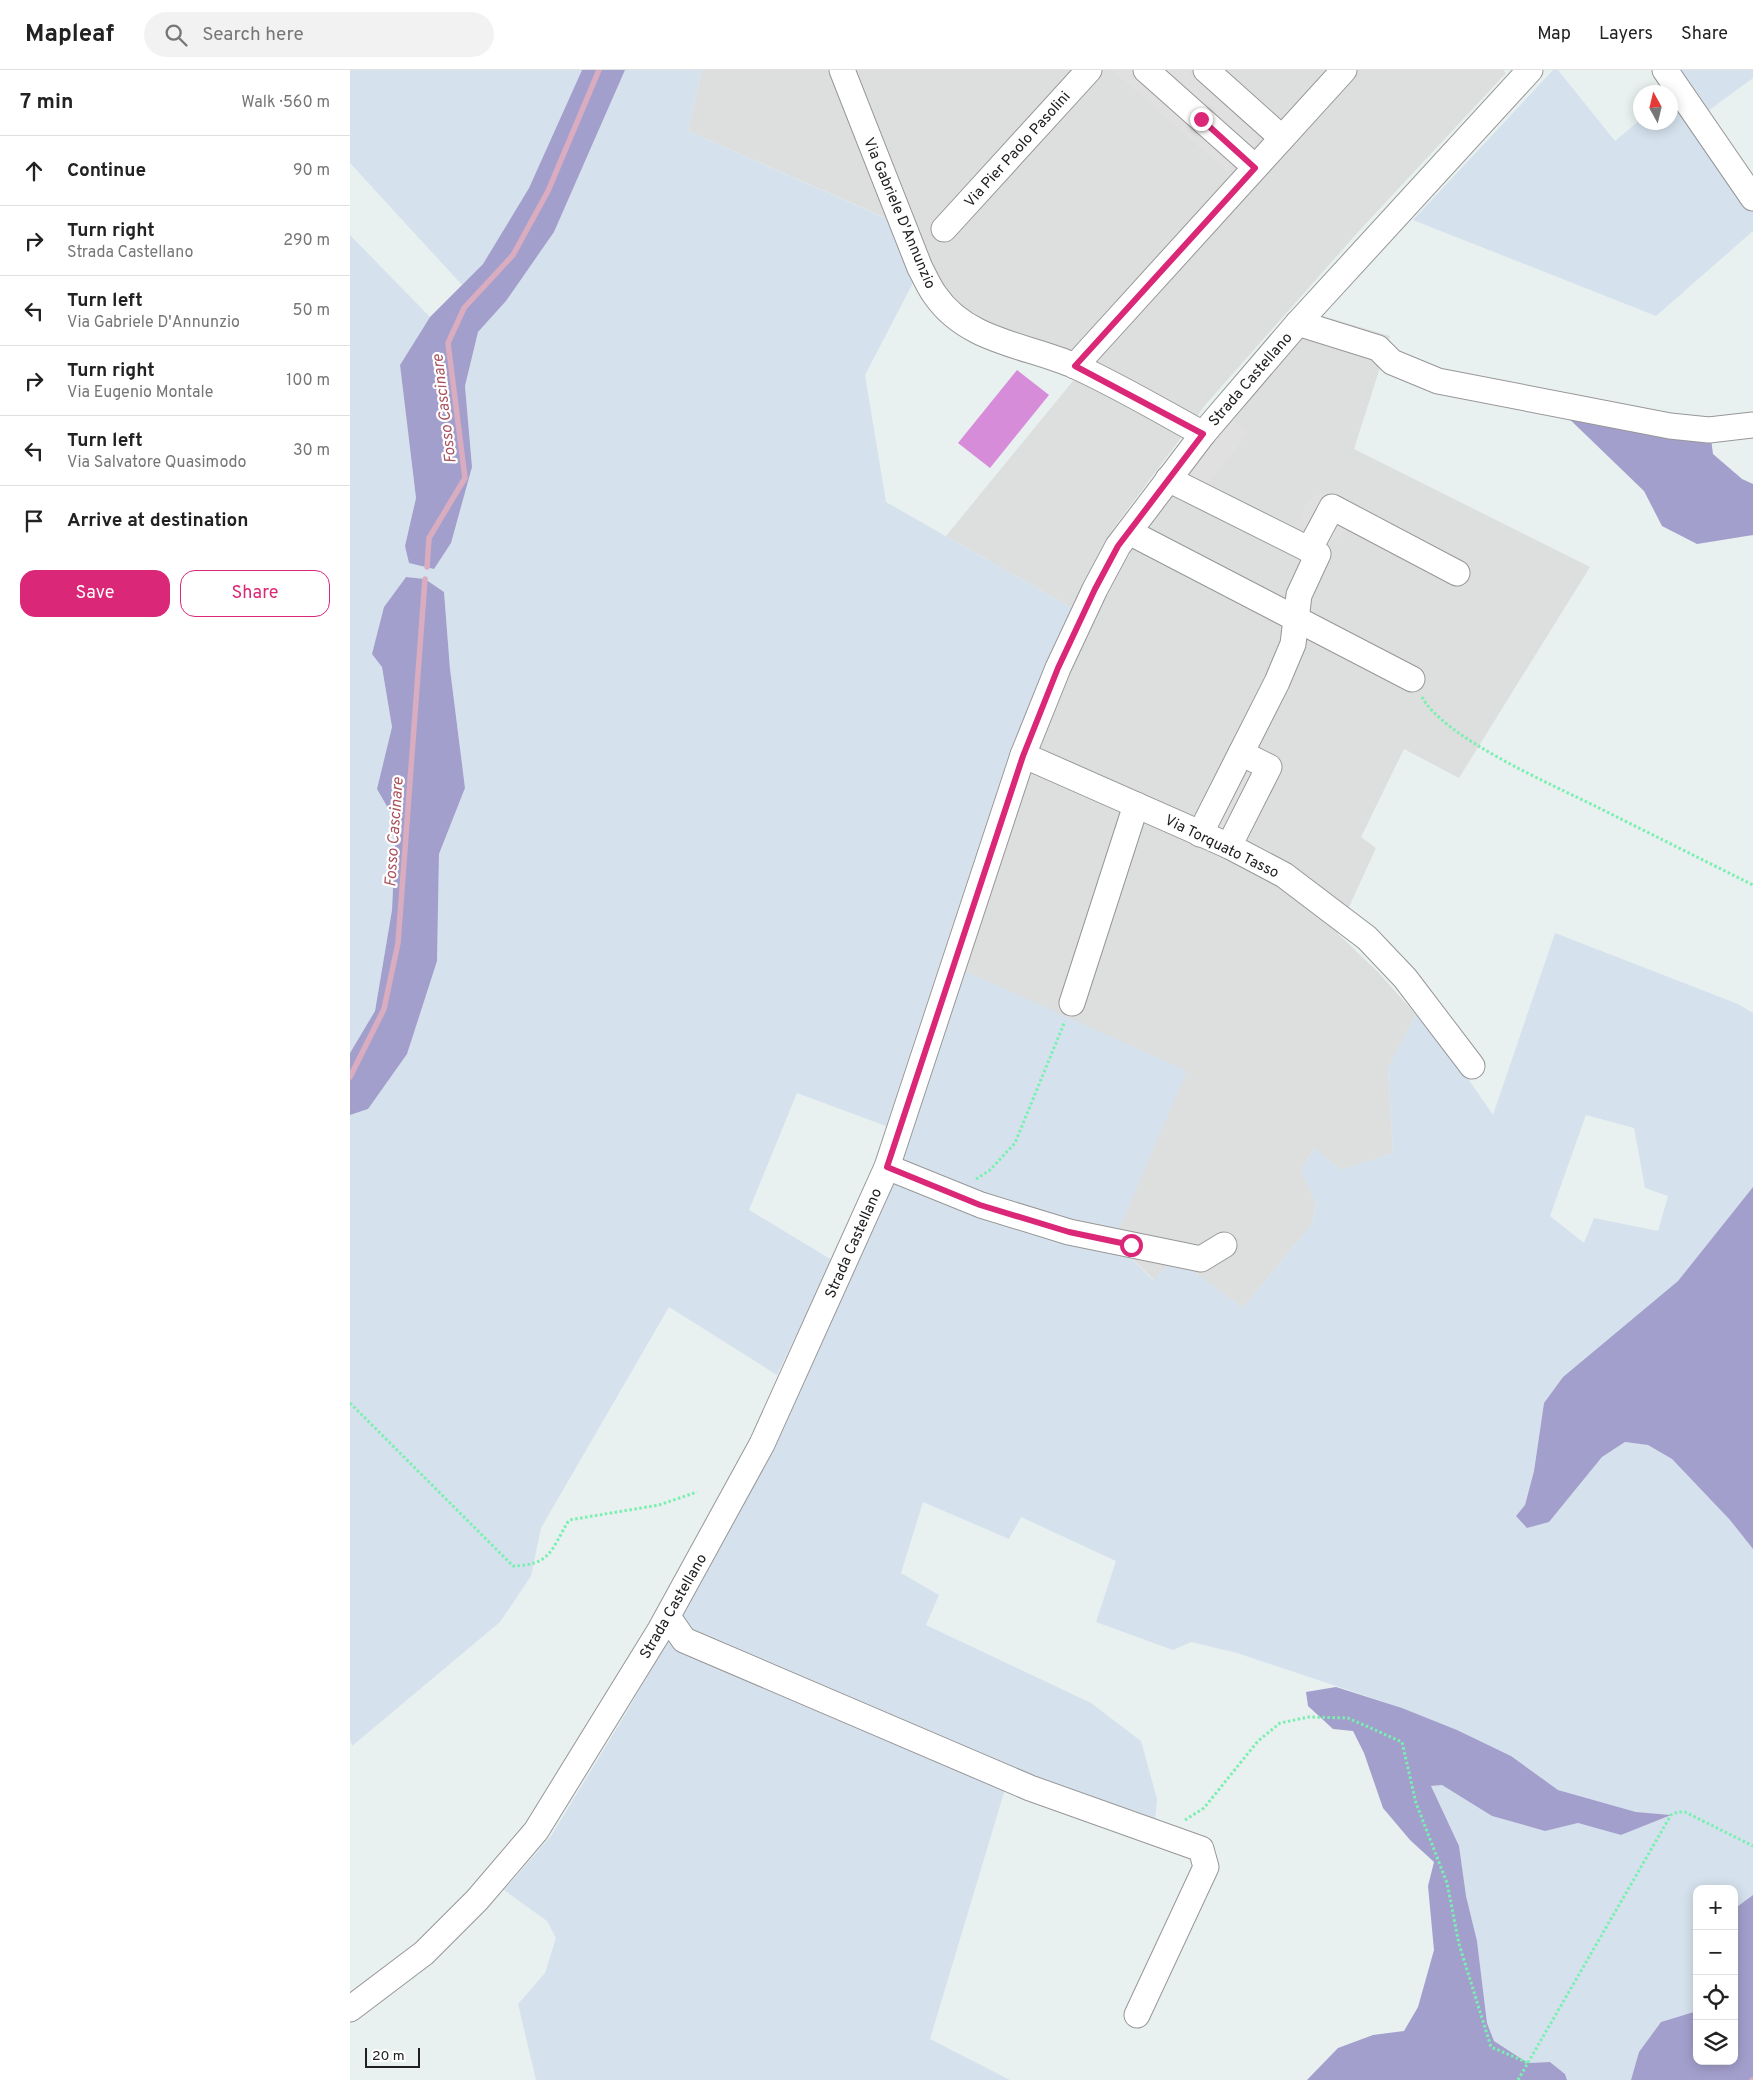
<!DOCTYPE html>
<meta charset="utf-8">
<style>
body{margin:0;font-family:Overpass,sans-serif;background:#f2f2f2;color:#222}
.controls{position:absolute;right:15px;bottom:15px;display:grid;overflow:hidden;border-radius:10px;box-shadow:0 2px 12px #0003}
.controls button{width:45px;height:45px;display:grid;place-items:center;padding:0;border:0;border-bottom:1px solid #e0e0e0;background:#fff;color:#222;font:25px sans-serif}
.compass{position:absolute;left:1283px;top:15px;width:45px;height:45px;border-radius:50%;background:#fff;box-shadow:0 2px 12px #0003;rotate:352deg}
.scale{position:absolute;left:15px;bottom:12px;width:55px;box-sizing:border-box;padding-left:5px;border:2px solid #202020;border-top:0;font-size:14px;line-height:18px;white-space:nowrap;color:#202020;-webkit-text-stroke:4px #fff;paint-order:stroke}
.stop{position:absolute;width:15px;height:15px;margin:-11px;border:4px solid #db2777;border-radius:50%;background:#fff}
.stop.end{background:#db2777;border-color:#fff;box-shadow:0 1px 5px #0008}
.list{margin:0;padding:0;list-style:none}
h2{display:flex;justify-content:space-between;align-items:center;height:65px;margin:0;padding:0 20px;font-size:21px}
h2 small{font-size:16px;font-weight:400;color:#767676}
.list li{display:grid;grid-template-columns:32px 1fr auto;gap:15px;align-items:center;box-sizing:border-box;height:70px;padding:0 20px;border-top:1px solid #e0e0e0}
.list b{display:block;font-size:19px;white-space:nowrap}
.list p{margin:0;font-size:16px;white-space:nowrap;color:#767676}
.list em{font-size:16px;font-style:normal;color:#767676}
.actions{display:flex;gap:10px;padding:15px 20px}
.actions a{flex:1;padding:11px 0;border:1px solid #db2777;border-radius:15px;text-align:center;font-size:18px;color:#db2777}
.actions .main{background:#db2777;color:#fff}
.icon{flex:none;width:28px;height:28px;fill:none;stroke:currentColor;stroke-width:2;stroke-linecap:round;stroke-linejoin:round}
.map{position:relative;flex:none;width:1403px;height:2010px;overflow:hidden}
header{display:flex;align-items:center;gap:30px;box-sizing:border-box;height:70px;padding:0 25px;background:#fff;border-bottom:1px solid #e0e0e0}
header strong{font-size:24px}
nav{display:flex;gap:28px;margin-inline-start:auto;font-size:18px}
.search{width:350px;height:45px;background:#f2f2f2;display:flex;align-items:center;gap:12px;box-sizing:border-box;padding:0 18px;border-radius:28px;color:#767676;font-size:19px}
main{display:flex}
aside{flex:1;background:#fff}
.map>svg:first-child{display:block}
</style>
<header>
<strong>Mapleaf</strong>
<div class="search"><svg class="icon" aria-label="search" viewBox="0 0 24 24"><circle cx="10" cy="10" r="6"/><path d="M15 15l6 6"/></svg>Search here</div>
<nav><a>Map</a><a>Layers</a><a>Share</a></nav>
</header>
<main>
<aside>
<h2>7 min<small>Walk · 560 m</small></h2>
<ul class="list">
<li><svg class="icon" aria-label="ahead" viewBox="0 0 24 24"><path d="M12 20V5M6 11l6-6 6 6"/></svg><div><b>Continue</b></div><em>90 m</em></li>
<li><svg class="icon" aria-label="right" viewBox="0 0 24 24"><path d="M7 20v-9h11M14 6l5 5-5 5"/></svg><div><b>Turn right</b><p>Strada Castellano</p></div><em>290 m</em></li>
<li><svg class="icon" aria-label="left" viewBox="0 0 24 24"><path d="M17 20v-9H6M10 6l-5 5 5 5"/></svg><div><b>Turn left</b><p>Via Gabriele D'Annunzio</p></div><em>50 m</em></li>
<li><svg class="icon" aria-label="right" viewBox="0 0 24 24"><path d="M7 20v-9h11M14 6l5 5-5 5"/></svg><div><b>Turn right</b><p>Via Eugenio Montale</p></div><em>100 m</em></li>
<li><svg class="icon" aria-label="left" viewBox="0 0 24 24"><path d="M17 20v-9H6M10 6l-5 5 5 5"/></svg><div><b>Turn left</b><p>Via Salvatore Quasimodo</p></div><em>30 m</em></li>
<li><svg class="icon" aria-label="arrive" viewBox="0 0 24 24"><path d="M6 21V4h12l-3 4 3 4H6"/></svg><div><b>Arrive at destination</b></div></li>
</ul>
<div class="actions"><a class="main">Save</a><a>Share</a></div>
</aside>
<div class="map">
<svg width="1403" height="2010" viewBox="0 0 1403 2010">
<rect width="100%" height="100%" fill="#e8f0f0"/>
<g fill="#dddede">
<path d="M352,0H1153L1156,3L1008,162L856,334L763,459L722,538L596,466L741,289L687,269L652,260L624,247L602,229L585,204L568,162L338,61Z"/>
<path d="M969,245L1040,266L1004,379L1240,497L1109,708L1054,679L1011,767L1026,778L987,863L1028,902L1066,945L1038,998L1043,1083L991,1100L964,1078L951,1101L966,1133L962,1154L893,1238L825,1189L804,1210L764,1171L615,901L640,821L689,680L735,568L773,493L822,425Z"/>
</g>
<g fill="#d5e2ed" fill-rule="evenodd">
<path d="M0,0H232L179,118L133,194L112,215L0,93Z"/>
<path d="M275,0H352L338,61L542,151L565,209L515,305L536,432L722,538L661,678L536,1056L447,1023L399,1140L482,1190L427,1305L319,1237L191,1458L181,1506L150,1552L2,1676L0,1669V1045L18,1039L87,891L89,784L115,718L100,599L94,522L75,509L56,507L34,537L32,597L42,657L27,719L46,752L42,840L25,941L0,983V165L80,247L50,295L66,428L55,476L76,497L84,499L122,397L115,316L128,262L156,231L204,162Z"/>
<path d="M1203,0H1208L1265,71L1290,50V52H1320L1321,26L1403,136V161L1306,246L1063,150Z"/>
<path d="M1324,0H1403V8L1355,43Z"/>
<path d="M1205,863L1388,934L1403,943V1117L1328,1211L1213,1307L1194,1333L1184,1401L1175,1435L1166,1446L1199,1452L1252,1387L1275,1372L1298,1375L1322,1389L1380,1450L1403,1479V1825L1384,1839V1819H1347V1941L1311,1952L1289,1982L1281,2010H1217L1215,2004L1200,1992L1178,1993L1144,1971L1137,1953L1127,1871L1116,1826L1081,1716L1092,1715L1142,1746L1195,1761L1228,1753L1271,1765L1320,1745L1286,1742L1208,1720L1161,1686L1107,1660L1052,1638L887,1583L841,1572L823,1580L746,1552L766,1491L671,1447L659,1469L573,1432L551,1503L589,1525L576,1555L741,1633L791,1671L807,1729L804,1762L658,1709L580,1969L660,2010H186L168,1934L195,1903L206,1868L197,1851L154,1820L201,1766L276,1643L337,1537L420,1382L615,901L837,1001L764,1171L803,1210L825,1188L893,1238L962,1154L966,1133L951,1101L964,1078L991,1100L1043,1083L1038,998L1066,945L1112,1000L1143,1045ZM1236,1045L1284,1058L1295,1118L1318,1126L1308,1161L1244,1148L1234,1173L1200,1146Z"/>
</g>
<g fill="#a39fcc">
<path d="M232,0H275L204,162L156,231L128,262L115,316L122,397L101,473L84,499L59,493L55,476L66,428L50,295L80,247L133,194L179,118Z"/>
<path d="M1209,339L1361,369L1363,384L1392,409L1403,414V465L1347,474L1312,456L1294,421Z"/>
<path d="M56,507L75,509L94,522L100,599L115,718L89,784L87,891L57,984L18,1039L0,1045V983L25,941L42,840L46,752L27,719L42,657L32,597L22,584L34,537Z"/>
<path d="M1403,1117V1479L1380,1450L1322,1389L1298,1375L1275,1372L1252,1387L1199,1452L1177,1458L1166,1446L1175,1435L1184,1401L1194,1333L1213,1307L1328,1211Z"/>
<path d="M986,1617L1052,1638L1107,1660L1161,1686L1208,1720L1286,1742L1321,1745L1271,1765L1228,1753L1195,1761L1142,1746L1092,1715L1081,1716L1109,1776L1116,1826L1127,1871L1137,1953L1144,1971L1178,1993L1200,1992L1215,2004L1217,2010H957L988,1978L1023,1965L1054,1961L1068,1937L1084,1880L1078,1816L1084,1792L1060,1770L1033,1738L1014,1683L1003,1661L983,1659L958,1636L956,1622Z"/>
<path d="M1403,1825V2010H1281L1289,1982L1311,1952L1347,1941V1991H1384V1839Z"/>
</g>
<path fill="#d78cd9" d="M667,300L699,325L640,398L608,373Z"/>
<g fill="#e0e0e0">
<path d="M762,0H836L910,66L878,103Z"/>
<path d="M878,347L899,362L858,415L835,402Z"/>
<circle cx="976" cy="447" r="24"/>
<path d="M892,687L915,698L881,765L858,755Z"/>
</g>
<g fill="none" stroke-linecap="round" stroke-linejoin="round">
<g stroke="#daacbf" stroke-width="5.5">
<path d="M77,497L79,468L115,408L98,273L114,238L163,185L198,121L249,0"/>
<path d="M0,1007L34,939L48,873L75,509"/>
<path d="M1402,2010H1403"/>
</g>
<g stroke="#979797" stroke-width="27">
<g id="minor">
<path d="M492,0L570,198C575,207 579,217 585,225C617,272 677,275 725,296C769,316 811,341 853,364"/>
<path d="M796,0L905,97"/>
<path d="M856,0L932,68"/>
<path d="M1315,0L1403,128"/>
<path d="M594,159L739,0"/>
<path d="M948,253L1028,278L1042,292L1088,311L1320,356L1359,360L1403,355"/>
<path d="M725,296L994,0"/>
<path d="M818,409L968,484L949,525L943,574L927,612L850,764"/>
<path d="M779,462L1062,609"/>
<path d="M959,480L982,437L1107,503"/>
<path d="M673,685L879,776L934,805L1017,868L1055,908L1122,996"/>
<path d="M879,776L919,697L891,683"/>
<path d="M722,933L786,735"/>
<path d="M537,1097L631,1135L719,1162L851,1189L874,1175"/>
<path d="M318,1547L334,1570L680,1718L851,1779L856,1797L787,1945"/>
<path d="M0,1939L74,1883L127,1830L186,1761L310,1560L412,1374L537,1097L673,685L708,598L745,519L768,476L853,364L948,253L1180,0"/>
</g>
</g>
<g stroke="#79f0b0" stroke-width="3" stroke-dasharray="2.5 2.5" stroke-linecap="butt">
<path d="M1072,627C1094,668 1203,715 1247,737C1299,763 1351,789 1403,815"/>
<path d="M626,1109L640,1100L665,1073L715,951"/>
<path d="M0,1333L163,1496C201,1495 201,1480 219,1450L309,1435L347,1422"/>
<path d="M835,1750L854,1738L908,1671L930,1653L959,1647L998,1648L1052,1672L1066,1733L1097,1813L1109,1874L1141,1977L1178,1993"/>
<path d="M1168,2010L1321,1745L1328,1742H1335L1403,1776"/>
</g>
<use href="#minor" stroke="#fff" stroke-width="25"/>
</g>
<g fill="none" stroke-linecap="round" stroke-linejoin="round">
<path stroke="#db2777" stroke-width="6" d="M781,1175L719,1162L630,1135L537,1097L673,686L708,598L745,519L768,476L853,364L725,296L905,98L851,49"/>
</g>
<g text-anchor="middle" stroke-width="4.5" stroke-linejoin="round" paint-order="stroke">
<g font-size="15" fill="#202020" stroke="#fff">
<text transform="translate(667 79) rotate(-48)" y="5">Via Pier Paolo Pasolini</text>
<text transform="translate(550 143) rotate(67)" y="5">Via Gabriele D'Annunzio</text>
<text transform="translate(900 309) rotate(-49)" y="5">Strada Castellano</text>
<text transform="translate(872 776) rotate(26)" y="5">Via Torquato Tasso</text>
<text transform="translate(503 1173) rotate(-66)" y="5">Strada Castellano</text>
<text transform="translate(323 1536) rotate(-60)" y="5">Strada Castellano</text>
</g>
<g font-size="16" font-style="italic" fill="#aa535f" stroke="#fff">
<text transform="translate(93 339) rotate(-97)" y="6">Fosso Cascinare</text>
<text transform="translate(43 762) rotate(-86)" y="6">Fosso Cascinare</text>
</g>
</g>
</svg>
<div class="controls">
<button>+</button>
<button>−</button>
<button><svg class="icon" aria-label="locate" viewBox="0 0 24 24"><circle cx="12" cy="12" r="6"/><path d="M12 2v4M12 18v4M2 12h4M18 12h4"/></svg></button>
<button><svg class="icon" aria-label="layers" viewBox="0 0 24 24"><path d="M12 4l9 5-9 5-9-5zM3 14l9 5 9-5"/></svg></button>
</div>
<svg class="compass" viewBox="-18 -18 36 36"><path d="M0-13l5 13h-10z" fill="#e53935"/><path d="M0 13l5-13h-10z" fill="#767676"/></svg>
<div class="scale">20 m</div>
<div class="stop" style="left:781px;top:1175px"></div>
<div class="stop end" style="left:851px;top:49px"></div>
</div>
</main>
